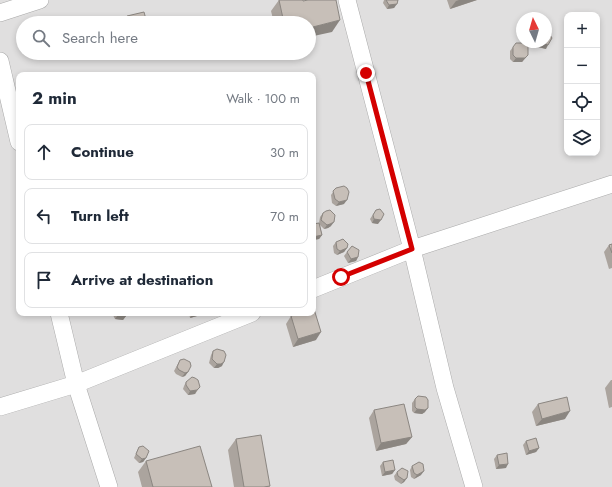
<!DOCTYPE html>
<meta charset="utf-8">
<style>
body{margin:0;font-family:Jost,sans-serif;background:#f2f2f3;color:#1f2937}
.controls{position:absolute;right:12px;top:12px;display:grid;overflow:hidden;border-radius:8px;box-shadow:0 2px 6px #0003}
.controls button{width:36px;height:36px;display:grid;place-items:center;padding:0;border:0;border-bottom:1px solid #e0e1e3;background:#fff;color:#1f2937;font:20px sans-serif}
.compass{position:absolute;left:516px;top:12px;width:36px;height:36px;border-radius:50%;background:#fff;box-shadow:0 2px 6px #0003;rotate:355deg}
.stop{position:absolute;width:12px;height:12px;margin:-9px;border:3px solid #d40000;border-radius:50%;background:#fff}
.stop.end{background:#d40000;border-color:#fff;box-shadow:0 1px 4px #0008}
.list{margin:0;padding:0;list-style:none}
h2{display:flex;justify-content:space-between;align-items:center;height:52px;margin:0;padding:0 16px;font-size:17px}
h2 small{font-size:13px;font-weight:400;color:#747a83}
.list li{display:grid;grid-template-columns:26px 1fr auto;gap:12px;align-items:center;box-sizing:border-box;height:56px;margin:0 8px 8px;padding:0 8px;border:1px solid #e0e1e3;border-radius:8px}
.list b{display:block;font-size:15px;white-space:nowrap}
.list em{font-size:13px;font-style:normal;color:#747a83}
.icon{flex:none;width:22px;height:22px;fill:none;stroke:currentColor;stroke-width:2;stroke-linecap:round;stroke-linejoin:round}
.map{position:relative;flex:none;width:612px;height:487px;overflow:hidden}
.search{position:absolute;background:#fff;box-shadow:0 2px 6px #0003;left:16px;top:16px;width:300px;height:44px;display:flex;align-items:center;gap:10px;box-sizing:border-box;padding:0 14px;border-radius:22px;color:#747a83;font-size:15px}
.panel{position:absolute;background:#fff;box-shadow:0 2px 6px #0003;left:16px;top:72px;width:300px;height:244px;border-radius:8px}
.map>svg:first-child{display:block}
</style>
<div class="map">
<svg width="612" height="487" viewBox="0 0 612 487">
<rect width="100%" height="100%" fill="#f2efe9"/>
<path fill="#e0dfdf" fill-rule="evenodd" d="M0,0H612V487H0ZM567,15H597V153H567ZM522,18H546V42H522ZM23,23H309V53H23ZM19,75H313V313H19Z"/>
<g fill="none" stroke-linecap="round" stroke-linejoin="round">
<g stroke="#a9a9a9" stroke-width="18">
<g id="minor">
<path d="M347,0L412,249L445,388L474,487"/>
<path d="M0,13L40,0"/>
<path d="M0,61L19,142"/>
<path d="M313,289L412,249L612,184"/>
<path d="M59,313L76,384L109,487"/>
<path d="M0,407L76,384L252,313"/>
</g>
</g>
<use href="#minor" stroke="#fff" stroke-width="17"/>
</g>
<g fill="#aba49e">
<path d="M279,0L332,32L309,23H274L271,11Z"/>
<path d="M384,0H398L394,8L387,9L383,3Z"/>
<path d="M447,0H477L450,9Z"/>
<path d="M127,16L147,23H122Z"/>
<path d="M538,42H546V49L538,47Z"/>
<path d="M513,47L528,55L522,62H513L510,59V51Z"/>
<path d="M336,188L344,204L336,206L332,203L331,195Z"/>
<path d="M376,210L378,224L372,223L370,219Z"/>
<path d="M323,213L331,226L328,228L324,229L320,225L322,235L319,239L313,240V224L319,223L320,217Z"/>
<path d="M336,242L347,248L344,252L337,255L334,253L333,246Z"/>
<path d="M612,244V268L609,269L604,252L609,245Z"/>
<path d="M347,252L358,257L356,261L348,263L344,256Z"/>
<path d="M112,313H128L123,320L115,319Z"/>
<path d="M189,313H205L204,314L190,318Z"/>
<path d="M291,316L316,340L293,347L286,324Z"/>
<path d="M213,351L222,366L218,368H214L209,363L211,355Z"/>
<path d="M180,360L188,372L185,376L182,377L176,374L174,371Z"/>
<path d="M611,380H612V407L609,408L605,388Z"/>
<path d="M186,382L200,387L195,394L188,395L183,389L184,386Z"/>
<path d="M415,399L425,412L422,414L414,413L412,411V403Z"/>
<path d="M538,404L565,419L536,426L532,412Z"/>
<path d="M374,410L412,437L406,444L376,451L369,418Z"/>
<path d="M236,439L270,486L269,487H234L228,450Z"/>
<path d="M526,441L539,448L536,452L526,455L523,445Z"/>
<path d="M139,447L146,458L143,462L139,463L134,458L137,451Z"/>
<path d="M497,455L506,468L496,469L494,459Z"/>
<path d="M146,461L212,487H142L138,472Z"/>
<path d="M383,462L395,470L392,474L382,476L380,466Z"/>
<path d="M412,466L421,475L414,479L411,477L410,470Z"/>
<path d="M397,472L407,478L404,482L401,484L395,480L394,476Z"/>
</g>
<g fill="#8b8681">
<path d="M459,0H477L450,9L456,1Z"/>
<path d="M397,4L394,8L387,9L389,5Z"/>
<path d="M340,20L332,32L309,37V28Z"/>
<path d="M541,43L548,45L546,49L538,47Z"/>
<path d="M528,55L522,62H513L516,58Z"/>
<path d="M347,200L344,204L336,206L339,202Z"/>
<path d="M374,219L381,220L378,224L372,223Z"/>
<path d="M334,222L331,226L328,228L324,229L327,225Z"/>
<path d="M322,235L319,239L313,240V237Z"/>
<path d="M347,248L344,252L337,255L340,251Z"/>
<path d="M358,257L356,261L348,263L351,259Z"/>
<path d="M196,313H205L204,314L190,318L193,314Z"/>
<path d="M118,315L126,316L123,320L115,319Z"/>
<path d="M321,332L316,340L293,347L298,339Z"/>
<path d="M224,362L222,366L218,368H214L217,364Z"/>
<path d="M188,372L185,376L182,377L185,373Z"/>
<path d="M197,390L195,394L188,395L190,391Z"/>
<path d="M428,408L425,412L422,414L414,413L417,409Z"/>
<path d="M570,411L565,419L536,426L542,419Z"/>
<path d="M412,437L406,444L376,451L381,443Z"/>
<path d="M539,448L536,452L526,455L529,451Z"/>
<path d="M146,458L143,462L139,463L142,459Z"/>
<path d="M508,464L506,468L496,469L499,465Z"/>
<path d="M395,470L392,474L382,476L385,472Z"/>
<path d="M424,471L421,475L414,479L417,475Z"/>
<path d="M407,478L404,482L401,484L404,480Z"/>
</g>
<g fill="#c7bfb8" stroke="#8b8681">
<path d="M279,0H303V1L308,0H336L340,20L309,28V23H284Z"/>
<path d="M386,0H398L397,4L389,5Z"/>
<path d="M144,12L147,23H129L127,16Z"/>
<path d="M548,32L552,38L548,45L541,43V42H546V33Z"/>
<path d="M516,43H525L528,46V55L525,58H516L513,55V47Z"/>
<path d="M344,186L347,188L349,192L347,200L339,202L335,199L333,191L336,188Z"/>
<path d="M313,208L315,210V218L313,220Z"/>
<path d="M380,209L384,214L381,220L374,219L373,215L376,210Z"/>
<path d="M330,210L335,215L334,222L330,224L327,225L321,220L323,213L326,211Z"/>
<path d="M319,223L322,235L313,237V224Z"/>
<path d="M343,239L348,244L347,248L340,251L337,249L336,242Z"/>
<path d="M612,244V253L609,245Z"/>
<path d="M352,246L359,250L358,257L351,259L347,252Z"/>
<path d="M313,309H314L321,332L298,339L291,316L302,313H313Z"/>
<path d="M117,313H128L126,316L118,315Z"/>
<path d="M217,349L224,351L226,355L224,362L221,364H217L212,359L213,351Z"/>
<path d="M184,359L190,362L191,366L188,372L185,373L179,370L177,367L180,360Z"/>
<path d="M192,377L195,378L198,380L200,387L197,390L190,391L186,385V382Z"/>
<path d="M418,396L426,397L428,400V408L425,410L417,409L415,407V399Z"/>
<path d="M567,397L570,411L542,419L538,404Z"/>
<path d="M404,404L412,437L381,443L374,410Z"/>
<path d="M261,435L270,486L264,487H244L236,439Z"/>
<path d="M536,438L539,448L529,451L526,441Z"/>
<path d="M143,446L149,451L146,458L142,459L136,454L139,447Z"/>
<path d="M200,446L212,487H153L146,461Z"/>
<path d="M507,453L508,464L499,465L497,455Z"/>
<path d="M393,460L395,470L385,472L383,462Z"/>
<path d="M419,462L423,464L424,471L417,475L414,473L412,466Z"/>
<path d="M402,468L408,471L407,478L404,480L398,476L397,472Z"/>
</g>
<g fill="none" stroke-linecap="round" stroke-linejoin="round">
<path stroke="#d40000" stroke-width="5" d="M341,277L412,249L366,73"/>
</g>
</svg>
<div class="controls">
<button>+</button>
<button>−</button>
<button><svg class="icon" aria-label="locate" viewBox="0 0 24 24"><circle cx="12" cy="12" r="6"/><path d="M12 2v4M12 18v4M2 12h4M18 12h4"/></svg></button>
<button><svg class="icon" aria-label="layers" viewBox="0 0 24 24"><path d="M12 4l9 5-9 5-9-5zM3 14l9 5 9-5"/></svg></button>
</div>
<svg class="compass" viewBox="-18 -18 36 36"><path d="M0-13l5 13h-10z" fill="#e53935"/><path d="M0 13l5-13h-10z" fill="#747a83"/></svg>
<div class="stop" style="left:341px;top:277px"></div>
<div class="stop end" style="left:366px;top:73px"></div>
<div class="search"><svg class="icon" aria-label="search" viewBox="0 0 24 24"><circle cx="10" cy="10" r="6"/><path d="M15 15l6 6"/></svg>Search here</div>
<section class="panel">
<h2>2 min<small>Walk · 100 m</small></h2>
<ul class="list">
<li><svg class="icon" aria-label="ahead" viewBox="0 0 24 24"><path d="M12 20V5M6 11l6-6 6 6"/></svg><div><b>Continue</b></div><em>30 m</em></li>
<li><svg class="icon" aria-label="left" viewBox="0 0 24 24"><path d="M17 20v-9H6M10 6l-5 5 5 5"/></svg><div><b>Turn left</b></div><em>70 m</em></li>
<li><svg class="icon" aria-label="arrive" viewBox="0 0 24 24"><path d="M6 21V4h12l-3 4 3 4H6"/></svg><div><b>Arrive at destination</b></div></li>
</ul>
</section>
</div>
